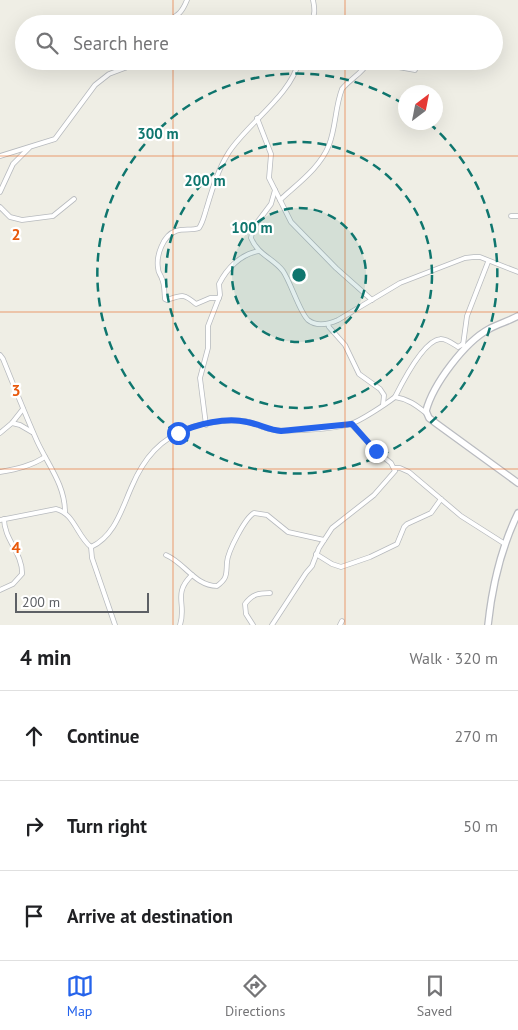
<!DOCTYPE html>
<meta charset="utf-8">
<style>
body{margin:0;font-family:"PT Sans",sans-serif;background:#f2f2f2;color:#202124}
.compass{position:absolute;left:398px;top:85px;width:45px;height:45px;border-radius:50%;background:#fff;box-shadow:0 5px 20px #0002;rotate:32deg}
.scale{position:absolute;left:15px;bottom:12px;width:134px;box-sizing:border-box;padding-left:5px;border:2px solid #5d6065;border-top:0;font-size:14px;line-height:18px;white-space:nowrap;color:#5d6065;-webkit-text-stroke:4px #fff;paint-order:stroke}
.stop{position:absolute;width:15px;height:15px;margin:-11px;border:4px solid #2563eb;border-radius:50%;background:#fff}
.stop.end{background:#2563eb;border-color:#fff;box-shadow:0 1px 5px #0008}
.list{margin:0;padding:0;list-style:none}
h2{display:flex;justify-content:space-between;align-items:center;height:65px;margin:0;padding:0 20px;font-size:21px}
h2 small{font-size:16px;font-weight:400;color:#757577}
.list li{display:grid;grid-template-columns:32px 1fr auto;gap:15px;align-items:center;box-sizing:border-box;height:90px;padding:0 20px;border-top:1px solid #e0e0e0}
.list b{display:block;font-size:19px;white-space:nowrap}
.list em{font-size:16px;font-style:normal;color:#757577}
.icon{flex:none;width:28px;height:28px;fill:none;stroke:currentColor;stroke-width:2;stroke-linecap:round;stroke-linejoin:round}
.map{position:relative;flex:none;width:518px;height:625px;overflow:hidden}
.search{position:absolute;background:#fff;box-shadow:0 5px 20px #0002;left:15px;right:15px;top:15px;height:55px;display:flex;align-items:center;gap:12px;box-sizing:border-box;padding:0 18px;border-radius:28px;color:#757577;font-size:19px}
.sheet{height:335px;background:#fff}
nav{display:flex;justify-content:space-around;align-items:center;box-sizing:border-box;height:70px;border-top:1px solid #e0e0e0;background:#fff;font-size:14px;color:#757577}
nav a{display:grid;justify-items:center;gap:2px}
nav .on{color:#2563eb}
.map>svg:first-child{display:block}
</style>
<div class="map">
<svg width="518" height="625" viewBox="0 0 518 625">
<rect width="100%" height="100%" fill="#efeee5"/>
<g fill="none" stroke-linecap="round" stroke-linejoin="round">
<g stroke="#b7babe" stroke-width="5.5">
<g id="street">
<path d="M163,24C177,15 181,15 187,0"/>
<path d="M311,24C315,15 315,9 313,0"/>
<path d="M379,61L381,64L415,70"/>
<path d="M257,118L271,154L269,178L291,222L336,268L372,300"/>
<path d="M0,156L55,139L95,85L109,74L125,68L137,61"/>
<path d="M275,190L271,204L253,228L251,238C258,255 273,258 283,271C291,283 300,313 308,320C317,327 329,324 338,320L400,283L465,258L474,257H480L518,272"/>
<path d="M0,192L13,164L29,148"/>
<path d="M280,200C297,184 320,168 329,145C336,127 335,107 342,89C350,79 363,73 369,61"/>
<path d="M0,207L10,217L22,220L53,216L74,199"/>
<path d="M511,216H518"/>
<path d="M219,298H210L196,304C183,293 182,295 167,300L165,299C164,292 165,285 162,279C161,275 158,273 158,268C156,256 163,235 176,231C183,228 192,231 199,228C203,222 204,216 206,210C212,190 218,169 229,152C248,123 291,95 299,61"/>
<path d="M328,324L329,327L345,345L359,374L380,389L384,395L383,405"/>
<path d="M463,345L467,316L488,262"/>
<path d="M0,355L3,359C14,386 25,414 37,441C48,465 65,485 65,512"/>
<path d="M395,397C402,383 423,341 440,339C446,338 453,344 458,347L463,344"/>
<path d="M12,423L20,425L32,432"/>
<path d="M206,425L200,378L208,348V326L220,295L219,284C227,268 241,254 259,251"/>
<path d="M0,433L12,423L23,409"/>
<path d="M395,468H400L409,472L461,516L505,544"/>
<path d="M0,472C17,469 31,466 45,457"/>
<path d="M0,520L56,509C74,513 77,536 91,547C115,536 122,508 132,486C144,458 160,439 189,428C203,423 230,419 245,421C255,423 264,429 274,430C289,432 335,429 350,424C359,422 386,404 395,397C408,399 416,405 426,413"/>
<path d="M91,547L92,558L115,625"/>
<path d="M316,554L332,564L341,567L370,557L397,544L404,527L407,524L431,513L441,499"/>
<path d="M166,555C185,563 195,586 217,586C228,578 226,574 227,562C228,551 245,518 254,513L267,515L288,532L324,540"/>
<path d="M0,590L13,584L22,574C23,554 4,539 4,519"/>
<path d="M180,625C187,604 172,594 192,575"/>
<path d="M253,625L246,614L245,604C252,594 259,593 270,593"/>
<path d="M272,625L306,573L312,566L319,548L332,528L374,495L395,471L391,463L376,451L351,424"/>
<path d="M340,625L342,621"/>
</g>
</g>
<g stroke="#b9bbc0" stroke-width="8">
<g id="secondary">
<path d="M518,316C509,321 498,324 489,329C465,342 433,384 426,411L429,418L437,424L518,483"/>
<path d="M488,625C492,587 501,548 518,513"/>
</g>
</g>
<use href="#street" stroke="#fff" stroke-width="4"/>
<use href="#secondary" stroke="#fff" stroke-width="5.5"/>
</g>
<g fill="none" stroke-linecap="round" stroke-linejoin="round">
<path stroke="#2563eb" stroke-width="6" d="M178,433C197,424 226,417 247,422C259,424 269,430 281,431L352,424L376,451"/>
</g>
<path fill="none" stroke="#e8590c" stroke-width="1" stroke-opacity="0.55" d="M173,0V24M345,0V24M173,61V625M345,61V625M0,156H518M0,312H518M0,469H518"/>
<circle cx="299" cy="275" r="67" fill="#0f766e" fill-opacity=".12"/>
<g fill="none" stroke="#0f766e" stroke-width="2.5" stroke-dasharray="9 6">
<circle cx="299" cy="275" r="67"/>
<circle cx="299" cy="275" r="133"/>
<path d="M429 123A200 200 0 1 1 405 105"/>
</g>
<g font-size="16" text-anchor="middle" font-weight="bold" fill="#e8590c" stroke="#fff" stroke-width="4.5" stroke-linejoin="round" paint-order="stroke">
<text x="16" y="240">2</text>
<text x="16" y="396">3</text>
<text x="16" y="553">4</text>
</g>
<circle cx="299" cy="275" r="8" fill="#0f766e" stroke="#fff" stroke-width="2.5"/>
<g font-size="15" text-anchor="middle" font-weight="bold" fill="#0f766e" stroke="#fff" stroke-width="4.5" stroke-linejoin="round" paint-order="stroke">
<text x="158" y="139">300 m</text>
<text x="205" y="186">200 m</text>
<text x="252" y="233">100 m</text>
</g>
</svg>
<svg class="compass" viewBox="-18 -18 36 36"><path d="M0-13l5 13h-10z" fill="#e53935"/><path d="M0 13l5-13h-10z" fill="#757577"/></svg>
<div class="scale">200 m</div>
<div class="stop" style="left:178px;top:433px"></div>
<div class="stop end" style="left:376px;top:451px"></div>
<div class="search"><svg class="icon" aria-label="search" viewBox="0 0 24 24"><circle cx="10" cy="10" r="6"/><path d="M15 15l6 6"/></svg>Search here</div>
</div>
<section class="sheet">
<h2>4 min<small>Walk · 320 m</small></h2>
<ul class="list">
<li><svg class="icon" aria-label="ahead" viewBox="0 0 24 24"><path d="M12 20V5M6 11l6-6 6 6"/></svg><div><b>Continue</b></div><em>270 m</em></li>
<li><svg class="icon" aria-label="right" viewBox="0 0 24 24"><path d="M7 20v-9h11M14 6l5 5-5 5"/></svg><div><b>Turn right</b></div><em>50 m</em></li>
<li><svg class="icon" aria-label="arrive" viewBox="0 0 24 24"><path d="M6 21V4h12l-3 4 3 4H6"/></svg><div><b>Arrive at destination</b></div></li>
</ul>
</section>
<nav>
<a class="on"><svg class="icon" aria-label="map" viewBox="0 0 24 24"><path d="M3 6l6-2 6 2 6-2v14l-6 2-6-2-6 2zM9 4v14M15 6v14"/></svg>Map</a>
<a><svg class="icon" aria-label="directions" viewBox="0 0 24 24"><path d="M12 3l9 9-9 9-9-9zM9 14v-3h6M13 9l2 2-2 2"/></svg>Directions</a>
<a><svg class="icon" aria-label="saved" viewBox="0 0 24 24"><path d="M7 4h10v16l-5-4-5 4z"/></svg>Saved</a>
</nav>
